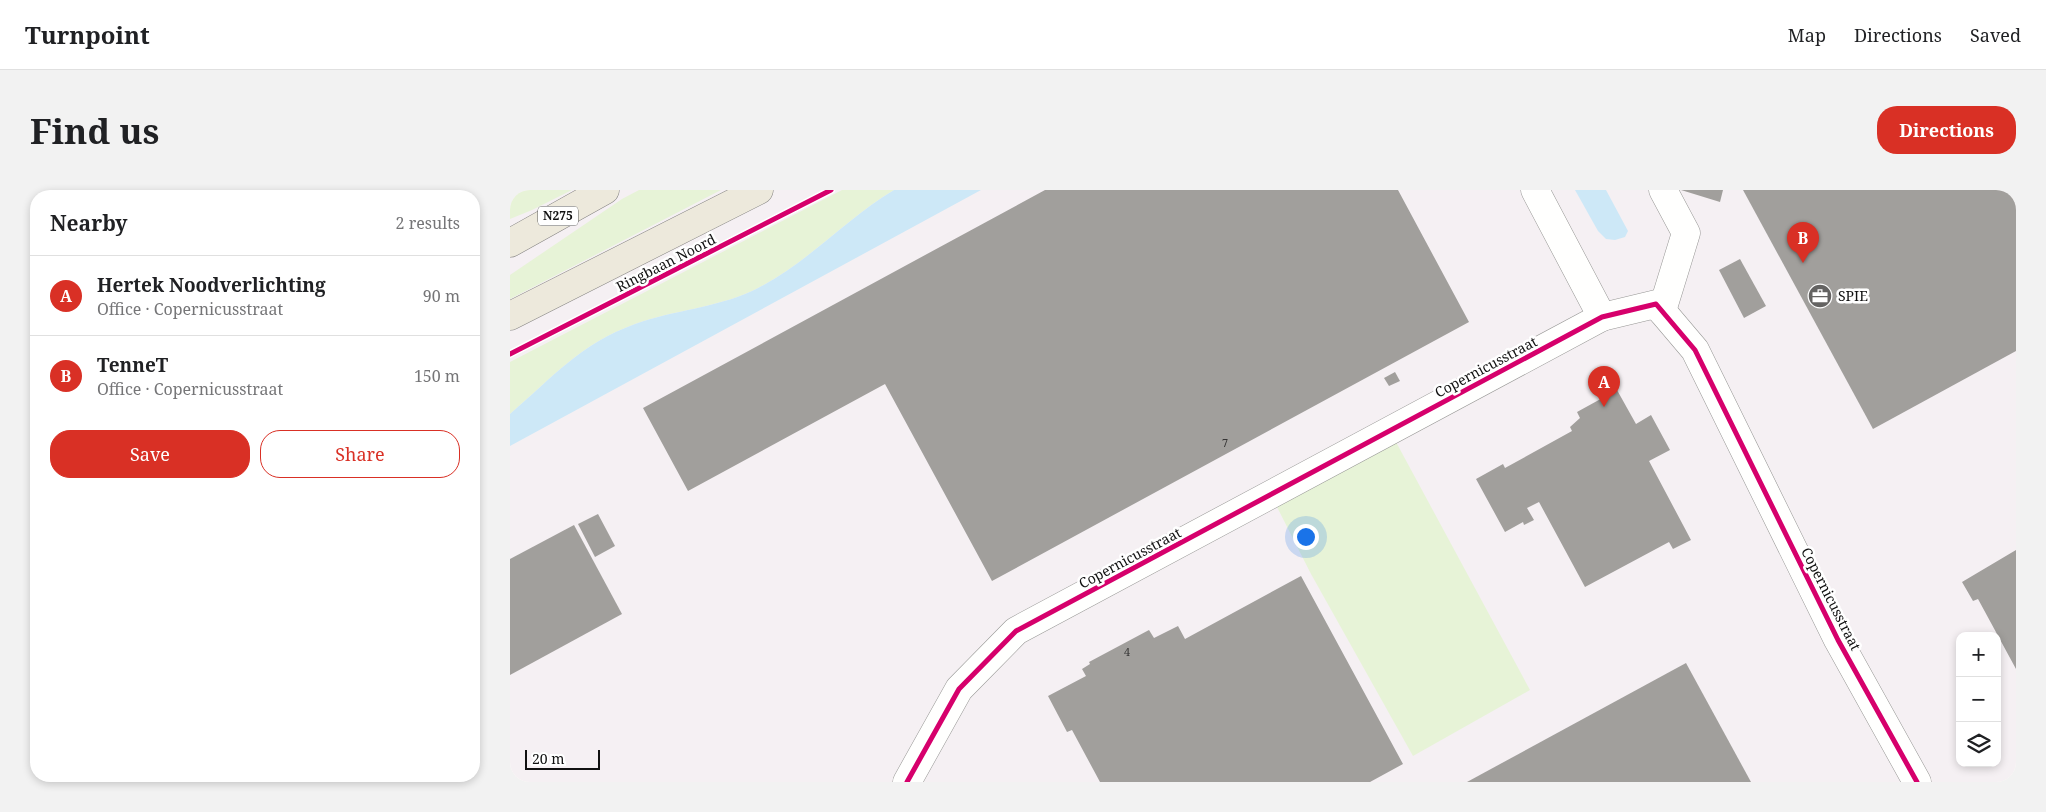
<!DOCTYPE html>
<meta charset="utf-8">
<style>
body{margin:0;font-family:"Noto Serif",serif;background:#f2f2f2;color:#202124}
.controls{position:absolute;right:15px;bottom:15px;display:grid;overflow:hidden;border-radius:10px;box-shadow:0 2px 8px #0003}
.controls button{width:45px;height:45px;display:grid;place-items:center;padding:0;border:0;border-bottom:1px solid #e0e0e0;background:#fff;color:#202124;font:25px sans-serif}
.scale{position:absolute;left:15px;bottom:12px;width:75px;box-sizing:border-box;padding-left:5px;border:2px solid #111;border-top:0;font-size:14px;line-height:18px;white-space:nowrap;color:#111;-webkit-text-stroke:4px #fff;paint-order:stroke}
.you{position:absolute;left:795px;top:346px;width:18px;height:18px;margin:-12px;border:4px solid #fff;border-radius:50%;background:#1a73e8;box-shadow:0 0 0 8px #1a73e833}
.badge{display:grid;place-items:center;width:32px;height:32px;border-radius:50%;background:#d93025;color:#fff;font-size:16px;font-weight:700}
.pin{position:absolute;translate:-50% -41px;filter:drop-shadow(0 1px 2px #0008)}
.pin::after{content:'';position:absolute;top:26px;width:18px;height:15px;background:inherit;clip-path:polygon(0 0,100% 0,50% 100%)}
.list{margin:0;padding:0;list-style:none}
h2{display:flex;justify-content:space-between;align-items:center;height:65px;margin:0;padding:0 20px;font-size:21px}
h2 small{font-size:16px;font-weight:400;color:#757577}
.list li{display:grid;grid-template-columns:32px 1fr auto;gap:15px;align-items:center;box-sizing:border-box;height:80px;padding:0 20px;border-top:1px solid #e0e0e0}
.list b{display:block;font-size:19px;white-space:nowrap}
.list p{margin:0;font-size:16px;white-space:nowrap;color:#757577}
.list em{font-size:16px;font-style:normal;color:#757577}
.actions{display:flex;gap:10px;padding:15px 20px}
.actions a{flex:1;padding:11px 0;border:1px solid #d93025;border-radius:20px;text-align:center;font-size:18px;color:#d93025}
.actions .main{background:#d93025;color:#fff}
.icon{flex:none;width:28px;height:28px;fill:none;stroke:currentColor;stroke-width:2;stroke-linecap:round;stroke-linejoin:round}
.map{position:relative;flex:none;width:1506px;height:592px;overflow:hidden;border-radius:20px}
header{display:flex;align-items:center;gap:30px;box-sizing:border-box;height:70px;padding:0 25px;background:#fff;border-bottom:1px solid #e0e0e0}
header strong{font-size:24px}
nav{display:flex;gap:28px;margin-inline-start:auto;font-size:18px}
.intro{display:flex;align-items:center;justify-content:space-between;box-sizing:border-box;height:120px;padding:0 30px}
h1{margin:0;font-size:35px}
.button{padding:12px 22px;border-radius:20px;background:#d93025;color:#fff;font-size:18px;font-weight:700}
main{display:flex;gap:30px;padding:0 30px}
aside{flex:1;background:#fff;border-radius:20px;box-shadow:0 2px 8px #0003}
.map>svg:first-child{display:block}
</style>
<header>
<strong>Turnpoint</strong>
<nav><a>Map</a><a>Directions</a><a>Saved</a></nav>
</header>
<div class="intro"><h1>Find us</h1><a class="button">Directions</a></div>
<main>
<aside>
<h2>Nearby<small>2 results</small></h2>
<ul class="list">
<li><span class="badge">A</span><div><b>Hertek Noodverlichting</b><p>Office · Copernicusstraat</p></div><em>90 m</em></li>
<li><span class="badge">B</span><div><b>TenneT</b><p>Office · Copernicusstraat</p></div><em>150 m</em></li>
</ul>
<div class="actions"><a class="main">Save</a><a>Share</a></div>
</aside>
<div class="map">
<svg width="1506" height="592" viewBox="0 0 1506 592">
<rect width="100%" height="100%" fill="#fdfcf7"/>
<path fill="#f5f0f3" fill-rule="evenodd" d="M0,0H1506V592H0ZM1450,446H1487V573H1450Z"/>
<g fill="#e7f3d7">
<path d="M0,0H62L22,20L0,29Z"/>
<path d="M129,0H211L0,109V85L112,9Z"/>
<path d="M332,0H384C334,30 295,76 242,101C205,118 164,120 125,134C70,154 43,187 0,224V172Z"/>
<path d="M886,252L1020,500L903,566L801,384L767,317Z"/>
</g>
<g fill="#cde8f7">
<path d="M384,0H471L0,256V224C43,187 70,154 125,134C164,120 205,118 242,101C295,76 334,30 384,0Z"/>
<path d="M1065,0H1096L1118,41L1115,47L1105,50L1096,49L1088,41Z"/>
</g>
<g fill="#a19f9c">
<path d="M535,0H888L959,132L482,391L375,194L178,301L133,218Z"/>
<path d="M1171,0H1213L1210,12Z"/>
<path d="M1233,0H1506V161L1363,239Z"/>
<path d="M1230,69L1256,116L1234,128L1209,80Z"/>
<path d="M885,182L890,191L879,196L874,188Z"/>
<path d="M1107,200L1126,234L1141,225L1160,260L1139,271L1181,350L1163,359L1159,352L1075,397L1029,312L1017,318L1024,330L1014,335L1013,332L995,342L966,289L993,274L995,278L1062,241L1060,237L1070,228L1067,222Z"/>
<path d="M88,324L105,356L85,367L68,334Z"/>
<path d="M64,335L112,424L0,485V369Z"/>
<path d="M1506,360V479L1468,409L1463,411L1452,392Z"/>
<path d="M791,386L893,574L860,592H590L562,540L557,542L538,506L576,486L572,479L580,474L579,472L639,440L644,448L668,436L675,449Z"/>
<path d="M1176,473L1241,592H957Z"/>
</g>
<g fill="none" stroke-linecap="round" stroke-linejoin="round">
<g stroke="#979795" stroke-width="29">
<g id="minor">
<path d="M1025,0L1092,127"/>
<path d="M1152,121L1176,43L1153,0"/>
<path d="M397,592L449,499L506,441L1092,127L1146,114L1185,160L1328,450L1407,592"/>
</g>
</g>
<g stroke="#858482" stroke-width="29">
<g id="major">
<path d="M0,53L95,0"/>
<path d="M0,126L249,0"/>
</g>
</g>
<use href="#minor" stroke="#fffffe" stroke-width="28"/>
<use href="#major" stroke="#ede9dc" stroke-width="28"/>
<g stroke="#fff" stroke-width="8">
<g id="cycleway">
<path d="M0,164L321,0"/>
<path d="M397,592L449,499L506,441L1092,127L1146,114L1185,160L1328,450L1407,592"/>
</g>
</g>
<use href="#cycleway" stroke="#d6006c" stroke-width="5"/>
</g>
<defs>
<g id="office-disc" transform="scale(1.25)"><circle r="9.5" fill="#646362" stroke="#fff"/><path d="M-6-3h4V-5.5h4V-3h4V5H-6ZM-1-4.5V-3h2v-1.5ZM-6 0V1H6V0Z" fill="#fff"/></g>
</defs>
<g fill-rule="evenodd">
<use href="#office-disc" x="1310" y="106"/>
</g>
<g text-anchor="middle" stroke-width="5" stroke-linejoin="round" paint-order="stroke">
<g font-size="11" fill="#353434">
<text x="715" y="257">7</text>
<text x="617" y="466">4</text>
</g>
<rect fill="#fff" stroke="#585858" stroke-width="1" x="28" y="16.5" width="40" height="19" rx="4"/>
<g font-size="12" font-weight="bold" fill="#111">
<text x="48" y="30">N275</text>
</g>
<g font-size="14" fill="#111" stroke="#fff">
<text transform="translate(156 73) rotate(-27)" y="5">Ringbaan Noord</text>
<text transform="translate(976 177) rotate(-28)" y="5">Copernicusstraat</text>
<text transform="translate(620 368) rotate(-28)" y="5">Copernicusstraat</text>
<text transform="translate(1321 409) rotate(63)" y="5">Copernicusstraat</text>
</g>
<g font-size="14" fill="#111" stroke="#fff" text-anchor="start">
<text x="1328" y="111">SPIE</text>
</g>
</g>
</svg>
<div class="controls">
<button>+</button>
<button>−</button>
<button><svg class="icon" aria-label="layers" viewBox="0 0 24 24"><path d="M12 4l9 5-9 5-9-5zM3 14l9 5 9-5"/></svg></button>
</div>
<div class="scale">20 m</div>
<div class="you"></div>
<div class="pin badge" style="left:1094px;top:217px">A</div>
<div class="pin badge" style="left:1293px;top:73px">B</div>
</div>
</main>
